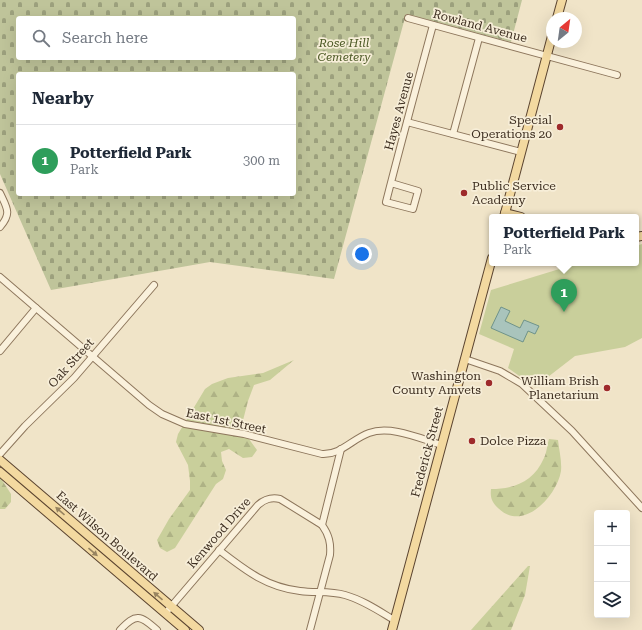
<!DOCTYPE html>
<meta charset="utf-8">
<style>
body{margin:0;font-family:"Roboto Serif",serif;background:#f6f6f7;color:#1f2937}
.controls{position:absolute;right:12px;bottom:12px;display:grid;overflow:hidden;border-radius:4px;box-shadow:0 4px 16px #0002}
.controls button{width:36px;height:36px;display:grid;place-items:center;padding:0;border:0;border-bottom:1px solid #e0e1e3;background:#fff;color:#1f2937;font:20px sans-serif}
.compass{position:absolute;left:546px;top:12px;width:36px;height:36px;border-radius:50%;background:#fff;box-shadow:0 4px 16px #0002;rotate:29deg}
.you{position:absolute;left:362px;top:254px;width:14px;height:14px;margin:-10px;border:3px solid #fff;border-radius:50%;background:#1a73e8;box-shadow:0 0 0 6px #1a73e833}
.badge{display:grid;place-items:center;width:26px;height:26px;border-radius:50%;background:#b45309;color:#fff;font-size:13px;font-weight:700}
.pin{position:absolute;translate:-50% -33px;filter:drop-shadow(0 1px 2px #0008)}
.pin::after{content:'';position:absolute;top:21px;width:14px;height:12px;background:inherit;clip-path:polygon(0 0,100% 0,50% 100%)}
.popup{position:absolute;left:489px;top:214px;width:150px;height:52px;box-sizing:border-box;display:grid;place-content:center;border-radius:4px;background:#fff;filter:drop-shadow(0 1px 3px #0005);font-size:13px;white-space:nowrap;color:#747a83}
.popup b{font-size:15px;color:#1f2937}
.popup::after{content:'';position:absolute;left:50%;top:100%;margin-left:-8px;border:8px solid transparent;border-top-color:#fff}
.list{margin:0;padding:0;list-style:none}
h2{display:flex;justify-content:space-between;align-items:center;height:52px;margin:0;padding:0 16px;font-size:17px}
h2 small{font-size:13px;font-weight:400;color:#747a83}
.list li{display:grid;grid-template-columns:26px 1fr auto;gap:12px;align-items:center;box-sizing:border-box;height:72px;padding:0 16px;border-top:1px solid #e0e1e3}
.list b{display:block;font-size:15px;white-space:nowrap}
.list p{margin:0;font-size:13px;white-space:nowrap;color:#747a83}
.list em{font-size:13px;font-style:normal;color:#747a83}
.icon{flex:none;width:22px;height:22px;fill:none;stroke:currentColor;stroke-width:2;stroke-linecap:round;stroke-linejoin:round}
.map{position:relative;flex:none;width:642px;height:630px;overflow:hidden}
.search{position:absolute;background:#fff;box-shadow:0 4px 16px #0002;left:16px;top:16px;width:280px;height:44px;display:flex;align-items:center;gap:10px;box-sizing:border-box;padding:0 14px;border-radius:4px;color:#747a83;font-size:15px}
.panel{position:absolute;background:#fff;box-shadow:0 4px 16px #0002;left:16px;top:72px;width:280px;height:124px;border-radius:4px}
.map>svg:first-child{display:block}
</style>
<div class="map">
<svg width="642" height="630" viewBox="0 0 642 630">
<defs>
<pattern id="forest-firs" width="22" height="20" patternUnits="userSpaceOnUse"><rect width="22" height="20" fill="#c9cf9b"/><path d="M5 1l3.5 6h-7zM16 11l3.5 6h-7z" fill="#aeb285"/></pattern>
<pattern id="cemetery-stones" width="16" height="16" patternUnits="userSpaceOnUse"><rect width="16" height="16" fill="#bfc49a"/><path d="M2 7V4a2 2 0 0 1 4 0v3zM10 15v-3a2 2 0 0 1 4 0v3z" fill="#9ca07d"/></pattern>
</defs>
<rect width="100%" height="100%" fill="#f0e4c8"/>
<path fill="#c9cf9b" d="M642,244V338L625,347L575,356L535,387L508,368L514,349L479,334L491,290L579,263H636V246Z"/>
<g fill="url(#forest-firs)">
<path d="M294,360L270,380L254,385L248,401L241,428L257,450L252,457L243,458L229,449L221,452L222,461L226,470L223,479L216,484L175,548L167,552L160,548L157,540L169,519L190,490V481L188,465L176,442L178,434L205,389L212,384L228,378L263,373Z"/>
<path d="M549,439L558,440C559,450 562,461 561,471C557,496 523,533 498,508C492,502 490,498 491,489C515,489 534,481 544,458C547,452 547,445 549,439Z"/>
<path d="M0,477L11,494V502L5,509H0Z"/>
<path d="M528,566H530L525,595L511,630H471Z"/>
</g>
<path fill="url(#cemetery-stones)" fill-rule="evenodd" d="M0,0H522L511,42L406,14L334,279L210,262L51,290L0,174ZM18,18H294V58H18ZM18,74H294V194H18Z"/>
<path fill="#a9c4bc" stroke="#6f938a" d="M501,307L510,311L505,321L520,328L524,320L539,326L535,334L528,331L523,342L491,328Z"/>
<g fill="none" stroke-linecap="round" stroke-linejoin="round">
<g stroke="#8d765c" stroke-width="8">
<g id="minor">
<path d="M408,18L617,75"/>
<path d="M407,122L521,152"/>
<path d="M453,134L479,38"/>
<path d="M391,183L418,191L413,209L386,202C401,143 417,84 433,25"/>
<path d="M0,193C7,208 12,213 0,227"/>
<path d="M0,277L149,405L162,414L185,424L244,434L322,454C341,455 352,439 369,433C391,425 421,439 442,445"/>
<path d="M0,351L36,308"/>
<path d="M465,359L500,371L522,384L572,431L642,508"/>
<path d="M0,454L25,426L74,378L154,285"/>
<path d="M219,550C245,570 266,587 300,591C315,593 330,591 345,595C363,600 379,611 394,620"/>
<path d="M169,609L258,505C265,499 271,497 280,499L322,525"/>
<path d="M120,630C136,613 140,615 157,630"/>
<path d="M310,630L330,555C331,543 329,535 322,525L341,449"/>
</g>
</g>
<g stroke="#5b4430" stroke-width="10">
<g id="major">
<path d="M557,18L562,0"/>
<path d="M505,213L521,217"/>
<path d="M504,217L552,36"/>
<path d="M636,237L642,236"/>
<path d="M0,460L199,630"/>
<path d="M0,472L185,630"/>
<path d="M392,630L492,258"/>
</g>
</g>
<use href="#minor" stroke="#faf1dc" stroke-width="6"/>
<use href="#major" stroke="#f3d9a0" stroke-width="8"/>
</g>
<defs><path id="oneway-solid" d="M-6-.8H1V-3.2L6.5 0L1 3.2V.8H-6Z"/></defs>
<g fill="#988460">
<use href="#oneway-solid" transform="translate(60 511) rotate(-139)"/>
<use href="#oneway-solid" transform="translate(93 552) rotate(41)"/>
<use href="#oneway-solid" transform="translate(158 596) rotate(-139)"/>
</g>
<g fill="#9e2a2b" stroke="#f7eed8" stroke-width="1.5">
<circle cx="560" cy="127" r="4"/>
<circle cx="464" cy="193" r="4"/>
<circle cx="489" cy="383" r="4"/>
<circle cx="607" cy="388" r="4"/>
<circle cx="472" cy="441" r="4"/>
</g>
<g text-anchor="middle" stroke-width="3.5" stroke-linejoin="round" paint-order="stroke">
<g font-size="12" fill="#3d2e20" stroke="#f7eed8">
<text transform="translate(480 26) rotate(15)" y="4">Rowland Avenue</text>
<text transform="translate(399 111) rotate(-75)" y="4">Hayes Avenue</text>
<text transform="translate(71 363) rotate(-48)" y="4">Oak Street</text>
<text transform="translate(226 421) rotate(12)" y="4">East 1st Street</text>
<text transform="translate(427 452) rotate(-75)" y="4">Frederick Street</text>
<text transform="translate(219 533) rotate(-49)" y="4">Kenwood Drive</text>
<text transform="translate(107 536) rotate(41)" y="4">East Wilson Boulevard</text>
</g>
<g font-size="12" font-style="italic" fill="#4d5a26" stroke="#f7eed8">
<text x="344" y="47">Rose Hill<tspan x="344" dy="14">Cemetery</tspan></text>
</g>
<g font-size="12" fill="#3d2e20" stroke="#f7eed8" text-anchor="end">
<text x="552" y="124">Special<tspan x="552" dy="14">Operations 20</tspan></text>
<text x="472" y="190" text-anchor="start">Public Service<tspan x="472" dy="14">Academy</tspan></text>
<text x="481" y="380">Washington<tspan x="481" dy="14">County Amvets</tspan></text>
<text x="599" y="385">William Brish<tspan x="599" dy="14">Planetarium</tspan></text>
<text x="480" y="445" text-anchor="start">Dolce Pizza</text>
</g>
</g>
</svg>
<div class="controls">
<button>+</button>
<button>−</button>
<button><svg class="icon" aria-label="layers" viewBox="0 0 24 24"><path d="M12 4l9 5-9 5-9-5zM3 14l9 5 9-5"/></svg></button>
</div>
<svg class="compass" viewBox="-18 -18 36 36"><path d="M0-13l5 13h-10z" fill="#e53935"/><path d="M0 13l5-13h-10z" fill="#747a83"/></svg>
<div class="you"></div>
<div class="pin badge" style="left:564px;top:312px;background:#2e9e5b">1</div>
<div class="popup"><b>Potterfield Park</b>Park</div>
<div class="search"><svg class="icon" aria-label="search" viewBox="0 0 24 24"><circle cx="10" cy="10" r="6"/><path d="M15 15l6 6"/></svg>Search here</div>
<section class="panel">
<h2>Nearby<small></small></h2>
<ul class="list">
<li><span class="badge" style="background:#2e9e5b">1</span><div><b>Potterfield Park</b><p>Park</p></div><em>300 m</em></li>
</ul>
</section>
</div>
